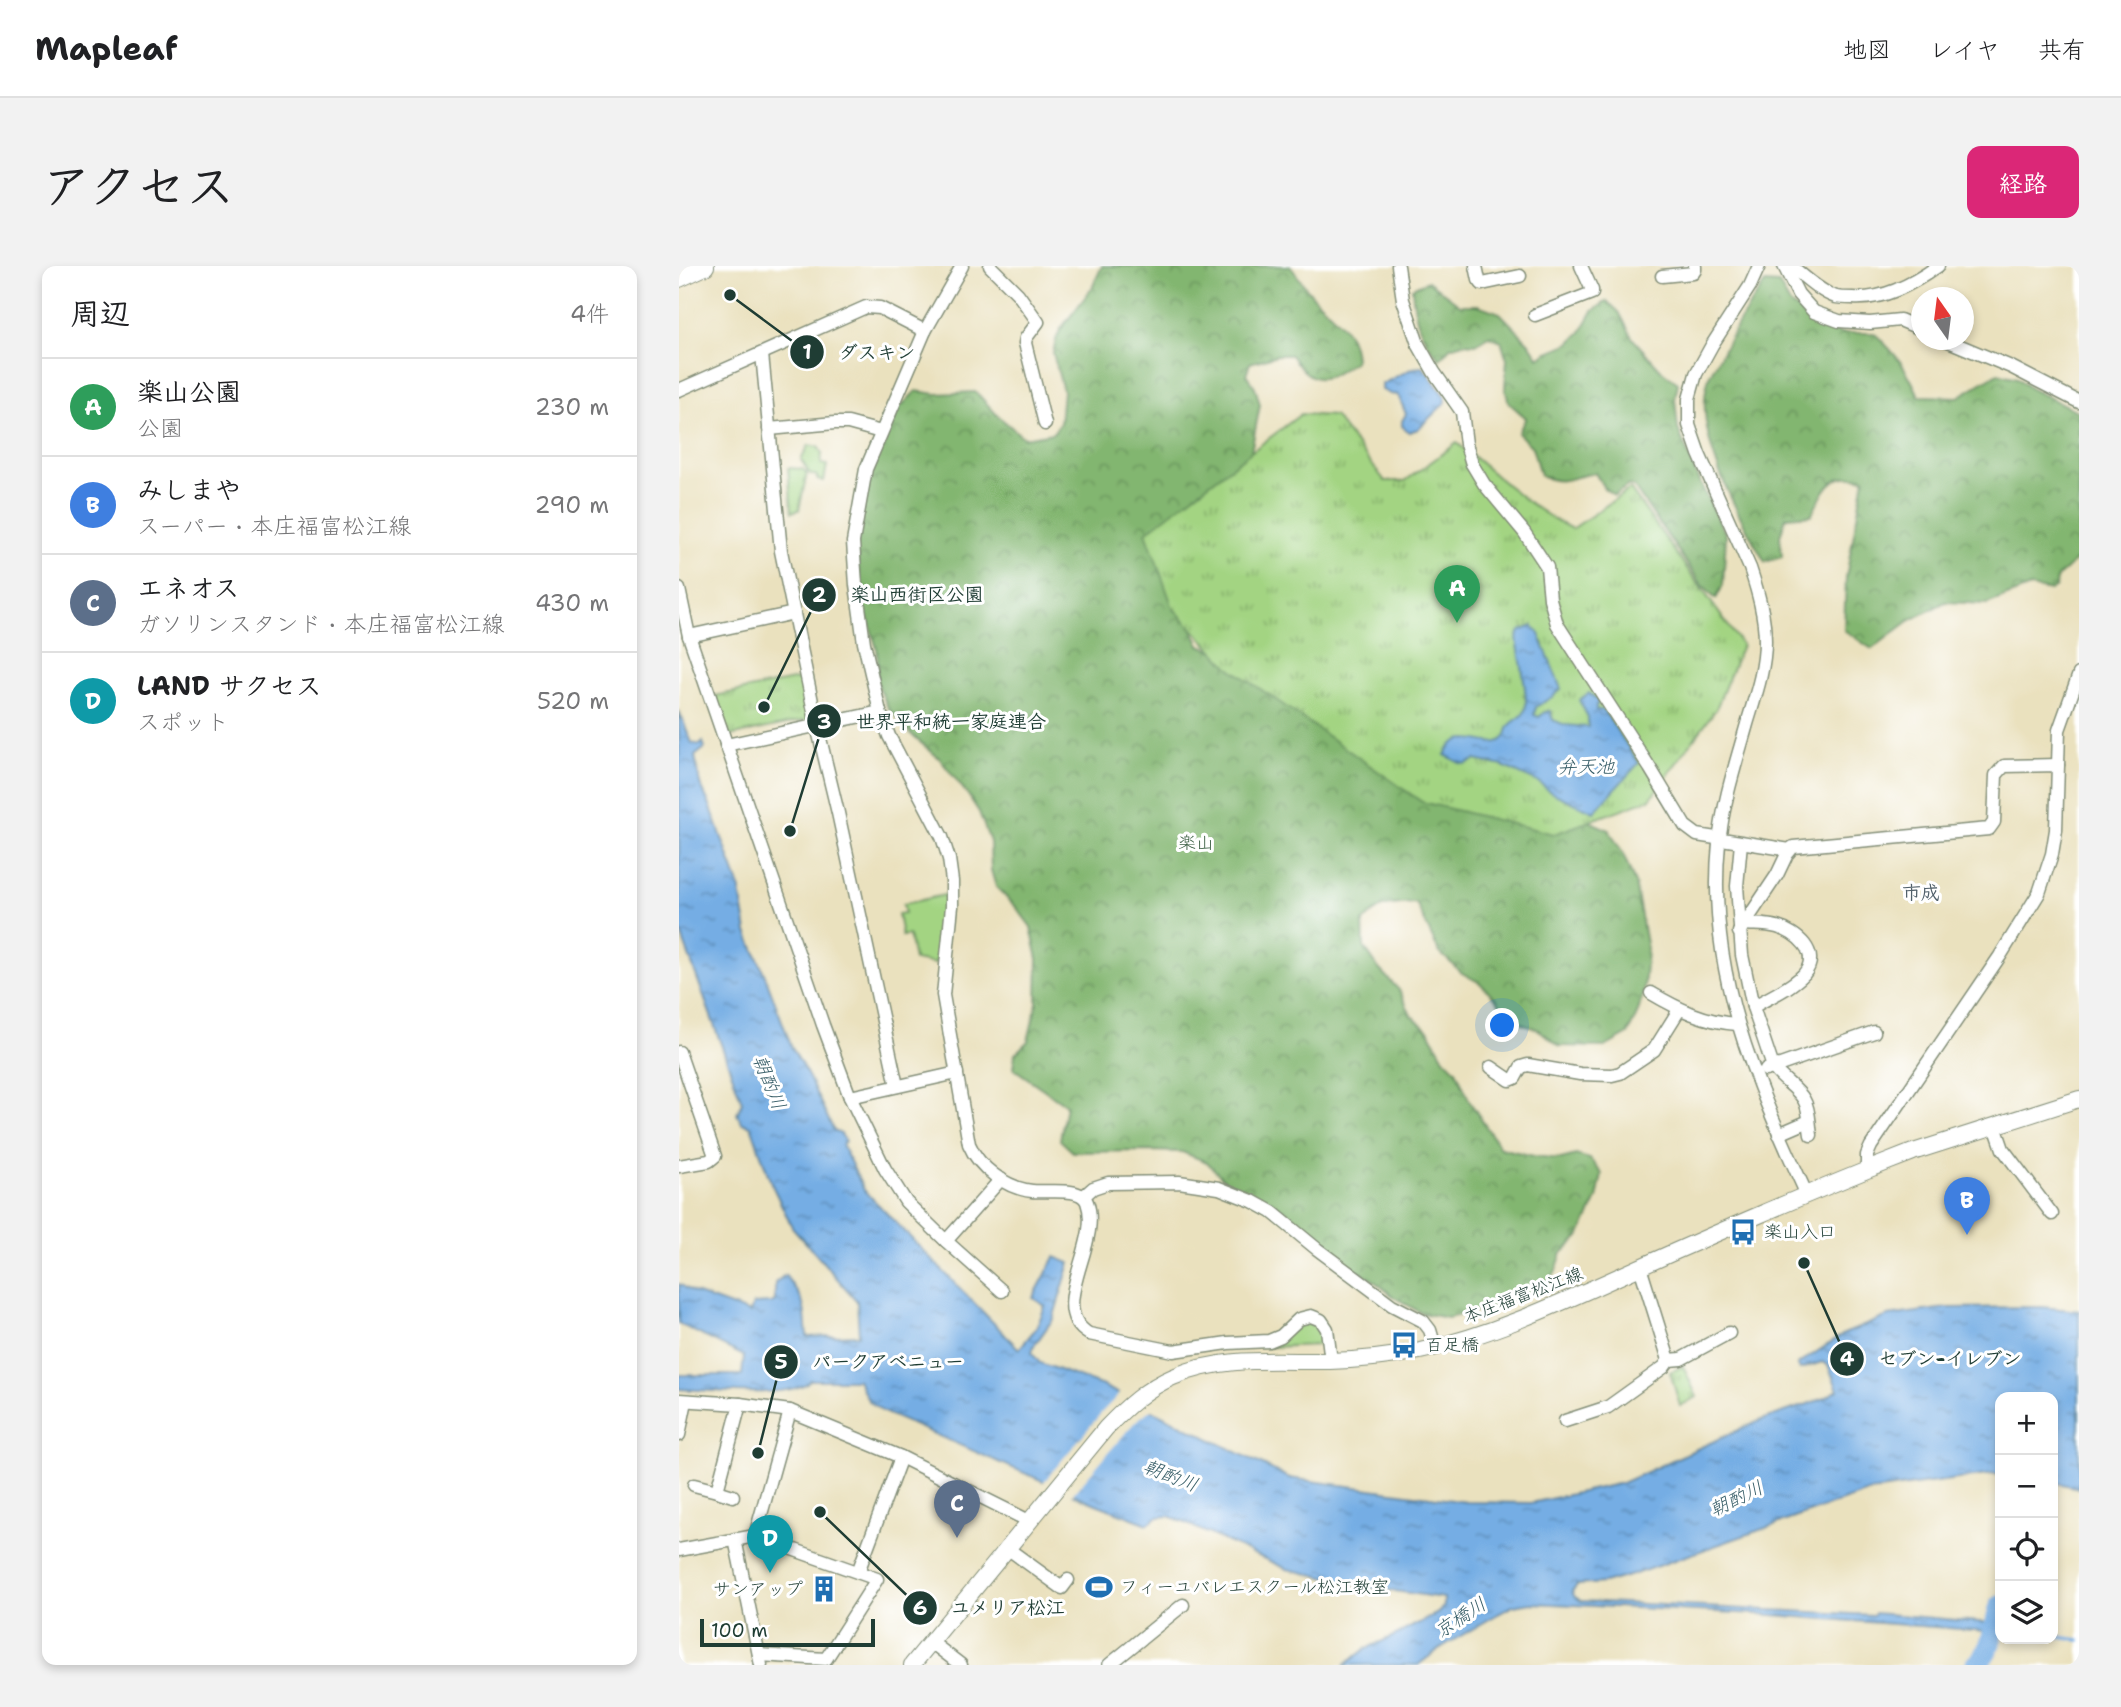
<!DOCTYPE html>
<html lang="ja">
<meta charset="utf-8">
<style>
body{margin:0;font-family:"Shantell Sans","Klee One",sans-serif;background:#f2f2f2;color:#202124}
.controls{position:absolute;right:21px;bottom:21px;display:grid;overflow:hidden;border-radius:14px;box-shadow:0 4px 10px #0003}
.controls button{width:63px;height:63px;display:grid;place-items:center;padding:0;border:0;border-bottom:2px solid #e0e0e0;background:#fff;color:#202124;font:35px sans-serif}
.compass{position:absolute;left:1232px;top:21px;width:63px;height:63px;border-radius:50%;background:#fff;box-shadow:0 4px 10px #0003;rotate:346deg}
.scale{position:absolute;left:21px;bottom:18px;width:175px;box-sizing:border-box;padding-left:7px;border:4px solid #1f3d34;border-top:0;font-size:19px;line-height:24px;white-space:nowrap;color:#1f3d34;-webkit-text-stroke:5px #fff;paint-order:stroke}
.you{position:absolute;left:824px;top:760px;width:24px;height:24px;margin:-18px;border:5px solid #fff;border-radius:50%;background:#1a73e8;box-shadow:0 0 0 10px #1a73e833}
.badge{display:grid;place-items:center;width:46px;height:46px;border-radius:50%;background:#db2777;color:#fff;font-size:23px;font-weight:700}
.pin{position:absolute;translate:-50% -58px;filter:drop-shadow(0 2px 4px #0008)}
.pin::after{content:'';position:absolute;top:37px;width:24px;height:21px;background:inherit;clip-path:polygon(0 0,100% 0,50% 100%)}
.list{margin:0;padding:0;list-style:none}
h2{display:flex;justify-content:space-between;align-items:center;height:91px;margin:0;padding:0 28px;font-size:30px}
h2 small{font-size:23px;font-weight:400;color:#757577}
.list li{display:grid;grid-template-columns:46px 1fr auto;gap:21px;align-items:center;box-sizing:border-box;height:98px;padding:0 28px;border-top:2px solid #e0e0e0}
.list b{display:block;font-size:26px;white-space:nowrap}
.list p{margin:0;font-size:23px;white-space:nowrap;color:#757577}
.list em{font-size:23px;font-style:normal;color:#757577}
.icon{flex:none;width:38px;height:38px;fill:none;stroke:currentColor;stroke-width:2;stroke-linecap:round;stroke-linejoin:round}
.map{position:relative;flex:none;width:1400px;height:1399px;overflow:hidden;border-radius:14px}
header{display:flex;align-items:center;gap:42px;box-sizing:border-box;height:98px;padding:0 35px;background:#fff;border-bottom:2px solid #e0e0e0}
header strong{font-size:33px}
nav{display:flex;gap:38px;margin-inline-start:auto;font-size:24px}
.intro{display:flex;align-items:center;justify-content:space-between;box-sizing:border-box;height:168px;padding:0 42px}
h1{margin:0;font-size:49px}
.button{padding:18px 32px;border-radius:14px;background:#db2777;color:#fff;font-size:24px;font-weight:700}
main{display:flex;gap:42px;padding:0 42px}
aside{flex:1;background:#fff;border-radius:14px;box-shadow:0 4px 10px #0003}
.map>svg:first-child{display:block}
</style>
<header>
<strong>Mapleaf</strong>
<nav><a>地図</a><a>レイヤ</a><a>共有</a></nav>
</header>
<div class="intro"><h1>アクセス</h1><a class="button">経路</a></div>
<main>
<aside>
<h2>周辺<small>4件</small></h2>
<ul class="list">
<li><span class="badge" style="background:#2e9e5b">A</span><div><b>楽山公園</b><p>公園</p></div><em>230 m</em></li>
<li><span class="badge" style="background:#3f7fe0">B</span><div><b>みしまや</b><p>スーパー · 本庄福富松江線</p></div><em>290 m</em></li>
<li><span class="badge" style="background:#5c6f8a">C</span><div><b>エネオス</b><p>ガソリンスタンド · 本庄福富松江線</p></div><em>430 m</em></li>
<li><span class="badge" style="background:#0f9aa8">D</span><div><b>LAND サクセス</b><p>スポット</p></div><em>520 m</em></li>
</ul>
</aside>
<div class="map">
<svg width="1400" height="1399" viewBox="0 0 1400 1399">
<defs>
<pattern id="forest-crowns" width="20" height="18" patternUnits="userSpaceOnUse" patternTransform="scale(1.75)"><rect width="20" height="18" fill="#82b670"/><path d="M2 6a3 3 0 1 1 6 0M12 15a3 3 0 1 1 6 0" fill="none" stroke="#6a955d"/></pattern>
<pattern id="park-tufts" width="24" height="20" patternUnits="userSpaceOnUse" patternTransform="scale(1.75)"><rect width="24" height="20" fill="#a3d482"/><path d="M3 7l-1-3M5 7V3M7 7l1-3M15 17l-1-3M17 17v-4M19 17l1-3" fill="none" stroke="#84ad6b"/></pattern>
<pattern id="water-ripples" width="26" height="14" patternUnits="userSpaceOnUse" patternTransform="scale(1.75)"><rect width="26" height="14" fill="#74ade4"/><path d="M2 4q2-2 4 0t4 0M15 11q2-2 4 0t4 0" fill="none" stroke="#5f8eba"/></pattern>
</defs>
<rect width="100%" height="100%" fill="#fff"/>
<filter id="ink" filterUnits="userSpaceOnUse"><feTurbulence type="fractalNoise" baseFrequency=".0143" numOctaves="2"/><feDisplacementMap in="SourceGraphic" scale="14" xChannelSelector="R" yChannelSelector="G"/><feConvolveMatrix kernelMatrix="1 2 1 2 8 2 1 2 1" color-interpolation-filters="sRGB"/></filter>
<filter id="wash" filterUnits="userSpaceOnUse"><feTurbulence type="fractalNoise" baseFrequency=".00686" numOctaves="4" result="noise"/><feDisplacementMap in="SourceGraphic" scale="28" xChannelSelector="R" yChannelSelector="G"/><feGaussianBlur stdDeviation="1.57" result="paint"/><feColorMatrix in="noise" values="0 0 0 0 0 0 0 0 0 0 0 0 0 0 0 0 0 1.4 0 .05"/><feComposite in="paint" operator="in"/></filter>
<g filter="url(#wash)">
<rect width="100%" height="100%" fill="#eae1be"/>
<g fill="#a3d482" stroke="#61885b" stroke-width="2">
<path d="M130,179L139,181L143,187L142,198L148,199L145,215L138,213V210L131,208L122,194Z"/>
<path d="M109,202L123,203L128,207L120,244L113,246Z"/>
<path d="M270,628L265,681L259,683L257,698L235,694L230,669L223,670L219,648L226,647L224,638Z"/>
<path d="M623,1058C637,1056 646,1066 641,1079L587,1081Z"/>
</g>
<g fill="url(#forest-crowns)" stroke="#507a52" stroke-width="2">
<path d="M423,0H611C619,10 626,22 635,31C655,53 675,62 676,95C647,114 635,124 612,89H598L571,97L567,108L576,121L581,139L570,196L494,328L521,379L930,564L944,588L956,617L968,683L965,724L959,746L949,768L926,781L881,780L860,764L830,752L817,733L801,717L783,707L760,686L737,637C712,639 702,636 684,656L685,681L700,703L720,724L732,749L750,765L765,792L777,804L791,836L821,882L855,890L882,893L897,889L911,893L923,908L918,933L900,971L883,987L876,1007L861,1024L824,1038L769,1052L742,1047L714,1030L690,1011L657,992L627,962L594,936L549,918L528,896L503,886L471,885L394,886L381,874L387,839L334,802L336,788L349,775L358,737L359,693L352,661L337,641L317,621L312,604L311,576L300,546L289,529L260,492L235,471L209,442L197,414L199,398L198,383L184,337L177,283L188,214L219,143L237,125L258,128L297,126L319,150L345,172L374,167L381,157L384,125L374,87L377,74L381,64L413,22Z"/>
<path d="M749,15L781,39H799L821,47L850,77L860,92L867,87L891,77L902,66L914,45L928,35L940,46L954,73L984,106L999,117L996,133L999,163L1019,213L1047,269L1044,319L1037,333L1025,322L955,221L950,219L935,229L925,222L916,207C893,210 884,221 861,209L853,181L839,167L847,152L830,137L826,122L828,93L822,75L810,70L797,78L784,77L771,81L761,93C741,72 735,51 733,22Z"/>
<path d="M1086,17L1100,18L1111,38L1131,54L1161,67H1195C1218,89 1227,101 1240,130L1279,131L1319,107L1338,112L1352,123L1400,146V292L1378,311L1377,321L1371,325L1351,321L1308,338L1266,336L1230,355L1193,383L1165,364L1167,311L1185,213C1151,204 1147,223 1132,249L1107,251L1101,270L1103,291L1086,296C1060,250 1013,169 1029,115C1030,108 1035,102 1038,96C1052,69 1068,42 1086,17Z"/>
</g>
<g fill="url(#park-tufts)" stroke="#61885b" stroke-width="2">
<path d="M622,148L655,150L706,215H726L778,177C815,207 850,242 893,263L951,223L1063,379L1037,443L971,533L875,568L743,536L550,401L494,342L467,266Z"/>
<path d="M124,412L132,453L50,470L36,430Z"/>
<path d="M1004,1100L1018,1131L1001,1140L991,1106Z"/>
</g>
<g fill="url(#water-ripples)" stroke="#4a758c" stroke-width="2">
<path d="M744,101L766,131L767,136L739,163L730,166L723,160V155L727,148L719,129L711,128L703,124V118L734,102Z"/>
<path d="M854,360L860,368L882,423L873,431L857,441L855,449L860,451L866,446L871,445L874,454L886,459L909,461V451L900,434L910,427L920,435L917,440V444H924L960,497L915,546L871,526L861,517L824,500L796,494L787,498L781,497L766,489C781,456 810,486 824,473C828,470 828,462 831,459C838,451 846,453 847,438C847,417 841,393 838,372L841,365Z"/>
<path d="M0,445L13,477L21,479L24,476L26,482L16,490L21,518L31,539L60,619L68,666L87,712L113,782L129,810L155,865L162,868L166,875L163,879L185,924L340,1083L358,1061L366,1040L354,1032L376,991L391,997L374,1053L355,1080L353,1087L361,1097L424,1120L610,1212L788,1236L852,1237L943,1217L1077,1156L1146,1132L1159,1124L1149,1099L1143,1096L1121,1103L1118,1099L1165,1068L1209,1050L1267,1042L1363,1041L1400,1045V1222L1374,1216V1131H1321V1209L1315,1208L1192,1225L953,1309L925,1317L898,1319L893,1325L895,1330L902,1335L1194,1349L1196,1347L1311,1357L1308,1365L1080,1348L853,1337L834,1340L819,1348L763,1381L739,1399H666L686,1383L719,1368L759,1347L765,1340V1332L694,1322L608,1303L491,1250L478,1251L469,1258L417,1238L204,1146L189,1134L179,1114H131C115,1134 27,1124 0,1123V1109H63L65,1090L0,1058V1018L16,1027L71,1047L74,1038L92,1037L96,1035V1017L106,1009C128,1038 125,1037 128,1071L180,1069L178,1035L113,961L92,917L72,860L63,857L58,848L63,836L0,662Z"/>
</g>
<path fill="#eae1be" d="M443,1125L475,1141L456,1156L391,1231L363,1218L423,1146Z"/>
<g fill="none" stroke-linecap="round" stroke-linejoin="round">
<g stroke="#74ade4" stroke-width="3.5">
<path d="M1305,1361L1310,1362L1314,1365L1321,1364"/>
<path d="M1374,1370L1400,1374"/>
</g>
<path stroke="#74ade4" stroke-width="21" d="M1297,1399C1313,1386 1315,1359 1321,1340"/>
</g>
</g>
<g filter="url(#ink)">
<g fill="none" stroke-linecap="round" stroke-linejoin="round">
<g stroke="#848f79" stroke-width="15">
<g id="minor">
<path d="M283,0L246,65L187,203L174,276L177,319L185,377L201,446L210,470L263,571L270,593L273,615V640L264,729L290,878C300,902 327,922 353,925C367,927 402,920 408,936C424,978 366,1042 410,1068L494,1085L549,1077L590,1075L602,1070L620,1053L632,1050L642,1054L648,1063L652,1095"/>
<path d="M311,0L339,28L359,56L347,72L346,77L366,158"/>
<path d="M719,0L724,34L739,78L755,106L783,146L787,178L793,198L805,218L845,266L868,301L871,333L878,358L971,502L1006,560L1018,569L1111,584"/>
<path d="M797,0L800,14L803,18L841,10"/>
<path d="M1080,0L1071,20L1033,79L1017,108L1010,133V159L1020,188L1071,302C1079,326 1086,350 1086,375C1086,404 1076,431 1068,458C1057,497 1044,536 1040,577C1027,705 1076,816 1128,929"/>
<path d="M1105,0L1119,28L1135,46L1160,55L1191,57L1221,54L1242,63"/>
<path d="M1112,0C1125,10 1141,26 1157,31C1162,32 1169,32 1174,32C1205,34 1234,18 1259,0"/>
<path d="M983,10L1014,7L1016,4V0"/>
<path d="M856,49L913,27V24L902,0"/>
<path d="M1267,74L1332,101L1400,136"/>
<path d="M83,88L102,285L138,460L159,547L218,820"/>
<path d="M0,124L187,41L201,42L246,65"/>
<path d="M90,163L156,157H169L202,166"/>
<path d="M0,323L10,370L144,759L171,831L206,903L227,936L267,975L322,913"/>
<path d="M10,370L115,347"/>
<path d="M47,479L201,446"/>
<path d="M1379,499L1380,464L1400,408"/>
<path d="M1062,577L1058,620L1063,689L1074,741L1094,801C1102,814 1118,821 1125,834C1131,844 1130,858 1132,869"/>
<path d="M1065,658C1075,659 1087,658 1098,661C1117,666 1143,687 1125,708C1112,722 1090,731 1074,741"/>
<path d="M1060,666L1098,609L1108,588L1114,581L1310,563L1315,556L1317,509L1325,500L1379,499L1377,564L1373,588L1360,627L1321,690L1192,880L1188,889V904"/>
<path d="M972,727C999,743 1026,756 1058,758"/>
<path d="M0,786L36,890L30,895L0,900"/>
<path d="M812,801L831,814L836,812L842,801L849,799L901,808L933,809L941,807L975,784L1000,744"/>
<path d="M1087,804L1195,766"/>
<path d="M171,831L278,807"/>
<path d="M1316,860L1324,883L1373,948"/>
<path d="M1100,868L1130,855"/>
<path d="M405,930L414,922L429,917L500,916L540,922L573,935L593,946L638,983L713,1039L744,1055L751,1064L756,1081"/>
<path d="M267,975L323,1025"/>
<path d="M961,1001L990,1094L1002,1093L1050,1067"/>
<path d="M0,1134L61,1138L111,1145L222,1191L350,1255"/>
<path d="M886,1155L929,1141L985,1101L990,1094"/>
<path d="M0,1169L7,1135"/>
<path d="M15,1219L38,1225L61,1138"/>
<path d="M38,1225L54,1230"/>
<path d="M76,1270L111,1145"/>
<path d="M56,1273L82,1399"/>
<path d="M328,1282L383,1322L389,1314"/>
<path d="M0,1284L76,1270L198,1313L147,1393L80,1389"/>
<path d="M179,1306L222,1191"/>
<path d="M252,1376L282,1399"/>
<path d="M430,1399L504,1339"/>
</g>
</g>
<g stroke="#848f79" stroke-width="18">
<path id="major" d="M233,1399L427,1162C447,1141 468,1122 494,1111C543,1089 600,1096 651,1095C682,1094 711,1091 741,1085C817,1068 888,1034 959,1002C1035,968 1111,935 1188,904L1234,886L1400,833"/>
</g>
<g stroke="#848f79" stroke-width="20">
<path id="highway" d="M0,12L26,0"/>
</g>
<use href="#minor" stroke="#fff" stroke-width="12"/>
<use href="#major" stroke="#fff" stroke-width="16"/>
<use href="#highway" stroke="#fff" stroke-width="18"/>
</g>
</g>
<defs>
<g id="bus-bare" transform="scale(2.1)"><path d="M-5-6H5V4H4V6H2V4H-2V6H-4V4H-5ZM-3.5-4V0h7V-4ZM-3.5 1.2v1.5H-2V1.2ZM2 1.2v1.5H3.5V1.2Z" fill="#1f6fb2" stroke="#fff" stroke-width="2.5" paint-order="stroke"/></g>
<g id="stadium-bare" transform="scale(2.1)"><path d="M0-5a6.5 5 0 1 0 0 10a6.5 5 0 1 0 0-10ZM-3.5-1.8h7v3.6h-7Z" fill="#1f6fb2" stroke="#fff" stroke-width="2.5" paint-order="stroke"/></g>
<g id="building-bare" transform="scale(2.1)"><path d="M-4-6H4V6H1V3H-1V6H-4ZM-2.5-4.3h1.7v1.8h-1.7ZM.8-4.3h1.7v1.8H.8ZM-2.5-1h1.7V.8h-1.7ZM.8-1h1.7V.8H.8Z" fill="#1f6fb2" stroke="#fff" stroke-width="2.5" paint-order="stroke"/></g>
</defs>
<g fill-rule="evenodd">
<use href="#bus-bare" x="1064" y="966"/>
<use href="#bus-bare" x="725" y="1079"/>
<use href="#stadium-bare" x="420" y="1321"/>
<use href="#building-bare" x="145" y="1323"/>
</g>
<g text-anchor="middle" stroke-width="6" stroke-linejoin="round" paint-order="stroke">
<g font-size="18" fill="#406348" stroke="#fff">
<text x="517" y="583">楽山</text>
</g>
<g font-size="18" fill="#1f3d34" stroke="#fff" text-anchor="start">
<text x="1085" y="972">楽山入口</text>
<text x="746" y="1085">百足橋</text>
<text x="441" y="1327">フィーユバレエスクール松江教室</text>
<text x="124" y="1329" text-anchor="end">サンアップ</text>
</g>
<g font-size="18" fill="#1f3d34" stroke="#fff">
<text transform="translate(844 1029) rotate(-21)" y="6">本庄福富松江線</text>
</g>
<g font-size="19" font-style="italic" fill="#395f69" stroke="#fff">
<text x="907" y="507">弁天池</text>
<text transform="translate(91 816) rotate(68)" y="7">朝酌川</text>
<text transform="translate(492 1209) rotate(21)" y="7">朝酌川</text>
<text transform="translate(1057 1232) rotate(-26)" y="7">朝酌川</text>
<text transform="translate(781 1351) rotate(-33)" y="7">京橋川</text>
</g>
<g font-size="19" font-weight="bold" fill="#51606a" stroke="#fff">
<text x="1242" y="633">市成</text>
</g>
</g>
<path fill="none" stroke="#1f3d34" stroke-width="2.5" d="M51 29L128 86M85 441L140 329M111 565L145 455M1125 997L1168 1093M79 1187L102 1096M141 1246L241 1342"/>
<g fill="#1f3d34" stroke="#fff" stroke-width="2.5">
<circle cx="51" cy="29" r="7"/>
<circle cx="85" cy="441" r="7"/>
<circle cx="111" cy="565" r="7"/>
<circle cx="1125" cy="997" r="7"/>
<circle cx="79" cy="1187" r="7"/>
<circle cx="141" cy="1246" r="7"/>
<circle cx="128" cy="86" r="18"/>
<circle cx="140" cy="329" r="18"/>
<circle cx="145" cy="455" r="18"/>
<circle cx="1168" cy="1093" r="18"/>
<circle cx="102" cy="1096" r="18"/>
<circle cx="241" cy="1342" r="18"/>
</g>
<g font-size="21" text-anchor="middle" font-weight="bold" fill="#fff">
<text x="128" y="93">1</text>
<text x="140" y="336">2</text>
<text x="145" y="463">3</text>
<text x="1168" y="1100">4</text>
<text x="102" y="1103">5</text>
<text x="241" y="1349">6</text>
</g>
<g font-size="19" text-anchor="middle" font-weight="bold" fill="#1f3d34" stroke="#fff" stroke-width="6" stroke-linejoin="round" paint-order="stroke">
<text x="198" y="93">ダスキン</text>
<text x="238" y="335">楽山西街区公園</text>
<text x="272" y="462">世界平和統一家庭連合</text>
<text x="1271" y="1099">セブン-イレブン</text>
<text x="209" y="1102">パークアベニュー</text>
<text x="329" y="1348">ユメリア松江</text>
</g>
</svg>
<div class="controls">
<button>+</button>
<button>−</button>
<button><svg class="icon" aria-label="locate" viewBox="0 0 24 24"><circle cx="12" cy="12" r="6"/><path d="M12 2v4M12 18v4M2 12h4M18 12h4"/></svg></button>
<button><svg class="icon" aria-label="layers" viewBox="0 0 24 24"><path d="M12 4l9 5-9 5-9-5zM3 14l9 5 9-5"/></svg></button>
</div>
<svg class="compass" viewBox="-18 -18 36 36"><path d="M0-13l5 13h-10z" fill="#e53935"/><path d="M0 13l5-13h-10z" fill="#757577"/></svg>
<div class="scale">100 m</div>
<div class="you"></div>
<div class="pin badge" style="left:778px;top:357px;background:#2e9e5b">A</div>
<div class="pin badge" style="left:1288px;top:969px;background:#3f7fe0">B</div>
<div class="pin badge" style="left:278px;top:1272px;background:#5c6f8a">C</div>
<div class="pin badge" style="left:91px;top:1307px;background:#0f9aa8">D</div>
</div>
</main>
